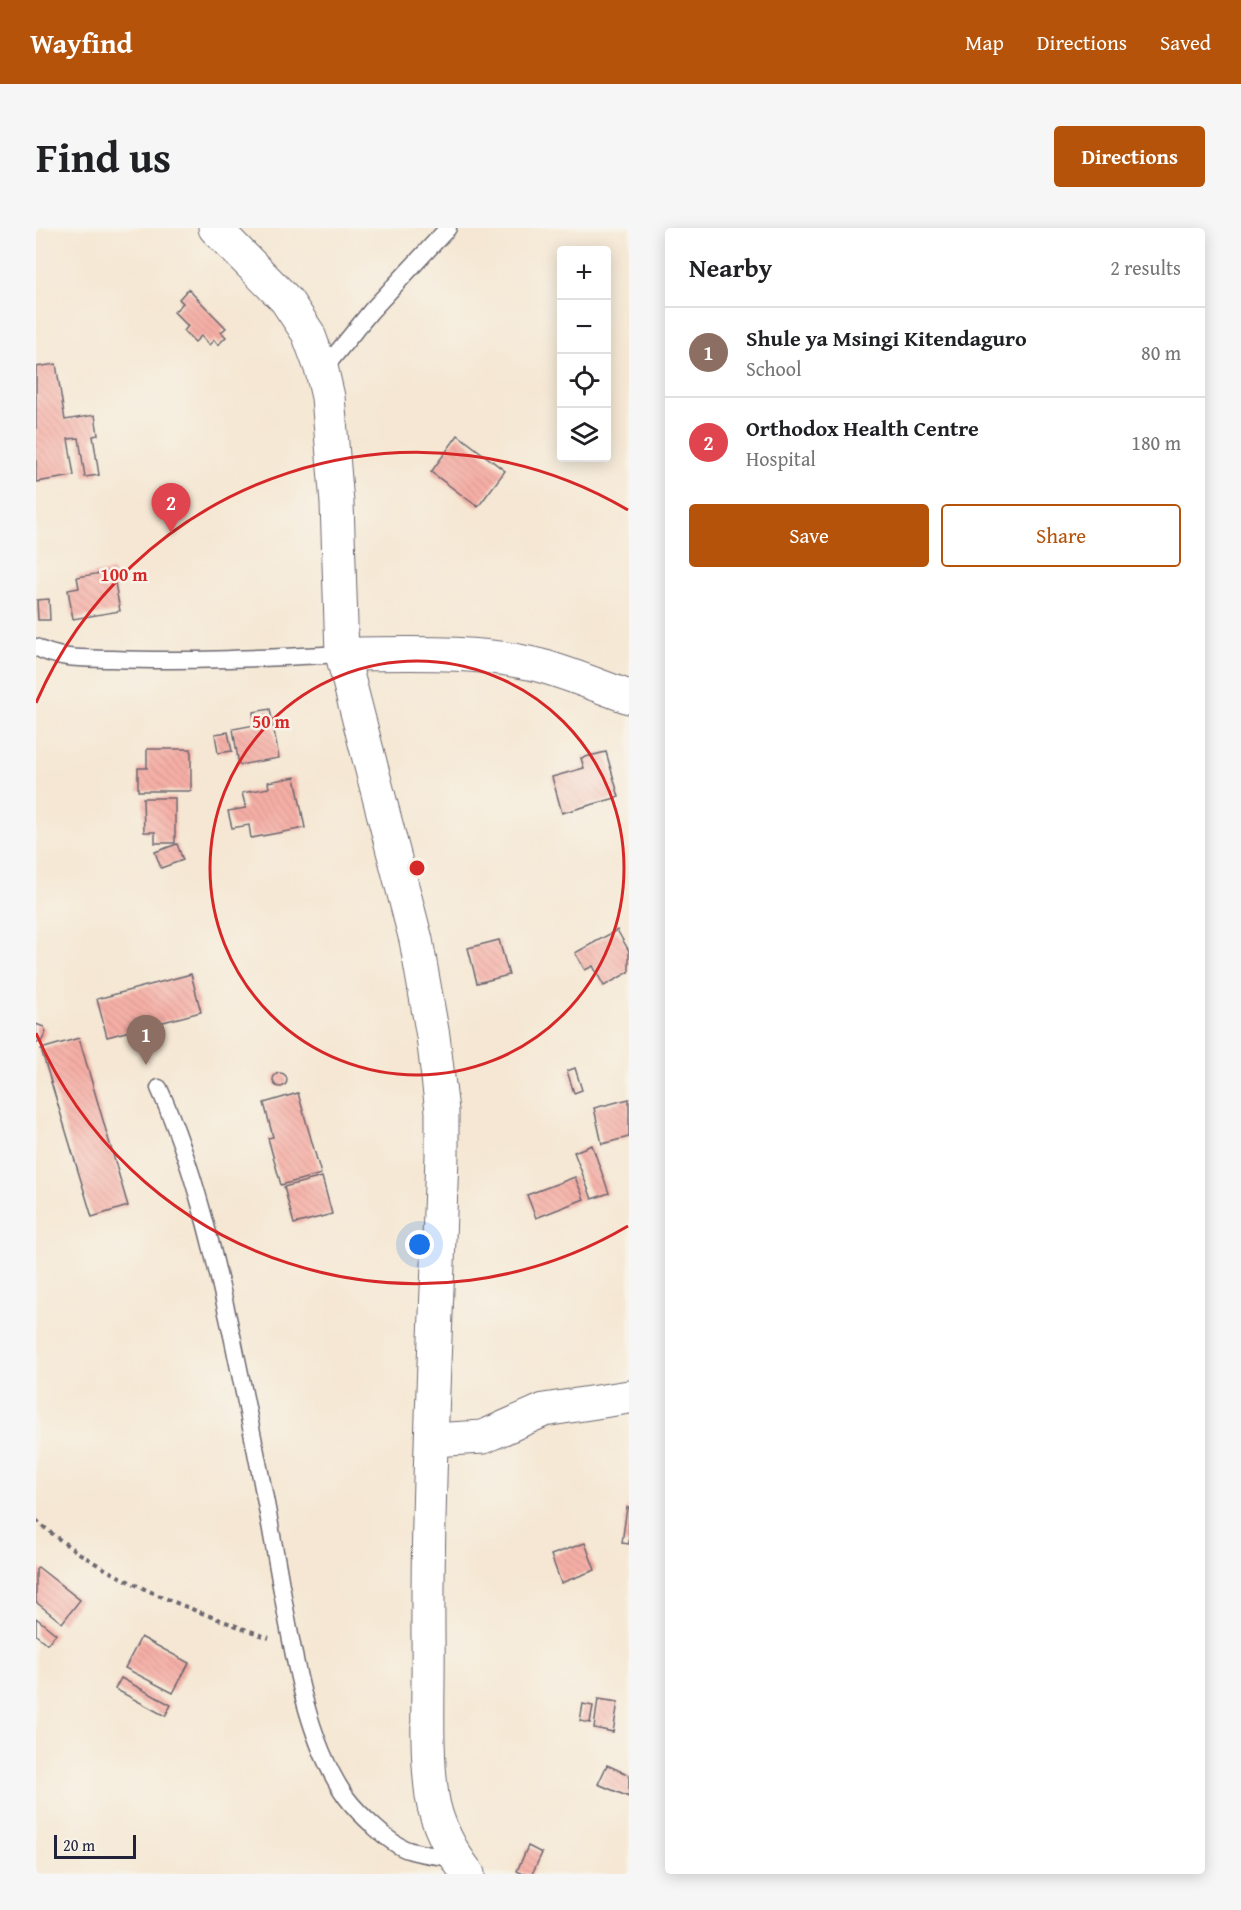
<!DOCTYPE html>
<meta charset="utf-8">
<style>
body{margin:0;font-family:"Gentium Book Plus",serif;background:#f6f6f6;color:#202124}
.controls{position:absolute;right:18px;top:18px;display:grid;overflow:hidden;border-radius:6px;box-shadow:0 3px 15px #0003}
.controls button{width:54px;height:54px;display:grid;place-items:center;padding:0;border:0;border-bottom:2px solid #e0e0e0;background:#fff;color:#202124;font:30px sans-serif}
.scale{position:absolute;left:18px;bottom:15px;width:82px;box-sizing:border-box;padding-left:6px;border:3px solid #22223b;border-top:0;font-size:16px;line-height:21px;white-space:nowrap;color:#22223b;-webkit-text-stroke:4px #f7f3e8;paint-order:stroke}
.you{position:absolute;left:384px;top:1017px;width:21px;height:21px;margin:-15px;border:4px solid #fff;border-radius:50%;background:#1a73e8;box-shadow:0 0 0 9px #1a73e833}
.badge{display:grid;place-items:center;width:39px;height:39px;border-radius:50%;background:#b45309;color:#fff;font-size:20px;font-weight:700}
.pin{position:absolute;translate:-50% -50px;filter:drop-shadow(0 2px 3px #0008)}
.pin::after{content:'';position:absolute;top:32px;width:21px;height:18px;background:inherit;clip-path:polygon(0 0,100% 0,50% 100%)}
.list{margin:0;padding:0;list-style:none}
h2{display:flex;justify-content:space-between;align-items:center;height:78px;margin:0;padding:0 24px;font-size:26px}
h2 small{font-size:20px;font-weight:400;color:#757577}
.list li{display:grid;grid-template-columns:39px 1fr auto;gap:18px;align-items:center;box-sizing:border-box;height:90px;padding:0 24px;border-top:2px solid #e0e0e0}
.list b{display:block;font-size:22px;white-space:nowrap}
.list p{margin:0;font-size:20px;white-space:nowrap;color:#757577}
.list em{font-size:20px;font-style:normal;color:#757577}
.actions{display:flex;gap:12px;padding:18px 24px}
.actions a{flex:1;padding:14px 0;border:2px solid #b45309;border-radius:6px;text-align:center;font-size:21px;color:#b45309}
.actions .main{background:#b45309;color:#fff}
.icon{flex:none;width:33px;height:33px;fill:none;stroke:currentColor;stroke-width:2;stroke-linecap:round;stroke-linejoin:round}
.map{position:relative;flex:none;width:593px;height:1646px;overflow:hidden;border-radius:6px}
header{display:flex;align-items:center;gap:36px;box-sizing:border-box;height:84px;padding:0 30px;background:#b45309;color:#fff}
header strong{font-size:28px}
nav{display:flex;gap:33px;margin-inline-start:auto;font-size:21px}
.intro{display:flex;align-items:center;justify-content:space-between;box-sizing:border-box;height:144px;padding:0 36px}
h1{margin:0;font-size:42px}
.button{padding:15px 27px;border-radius:6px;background:#b45309;color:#fff;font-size:21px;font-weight:700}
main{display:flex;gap:36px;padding:0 36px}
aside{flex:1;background:#fff;border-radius:6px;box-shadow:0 3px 15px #0003}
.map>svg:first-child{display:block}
</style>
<header>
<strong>Wayfind</strong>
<nav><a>Map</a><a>Directions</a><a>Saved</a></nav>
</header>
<div class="intro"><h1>Find us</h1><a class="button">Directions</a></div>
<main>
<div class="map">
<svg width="593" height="1646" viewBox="0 0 593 1646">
<defs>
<pattern id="building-back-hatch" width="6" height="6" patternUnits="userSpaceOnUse" patternTransform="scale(1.5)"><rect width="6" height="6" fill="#f6afa6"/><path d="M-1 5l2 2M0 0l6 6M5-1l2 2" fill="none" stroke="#d39690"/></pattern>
</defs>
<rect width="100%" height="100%" fill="#f7f3e8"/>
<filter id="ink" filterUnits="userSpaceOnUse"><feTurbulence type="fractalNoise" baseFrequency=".0167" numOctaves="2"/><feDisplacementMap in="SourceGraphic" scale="12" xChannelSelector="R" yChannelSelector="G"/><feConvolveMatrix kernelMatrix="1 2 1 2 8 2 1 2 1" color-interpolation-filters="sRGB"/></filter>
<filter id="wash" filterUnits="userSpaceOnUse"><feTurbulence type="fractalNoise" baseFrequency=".008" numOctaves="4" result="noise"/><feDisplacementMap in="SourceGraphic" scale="24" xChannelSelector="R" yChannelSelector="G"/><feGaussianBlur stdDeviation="1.35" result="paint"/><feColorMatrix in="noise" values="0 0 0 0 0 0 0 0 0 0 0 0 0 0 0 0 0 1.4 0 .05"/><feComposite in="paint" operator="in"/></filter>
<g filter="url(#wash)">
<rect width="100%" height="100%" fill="#f5e7d3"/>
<g id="blocks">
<g fill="url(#building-back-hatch)">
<path d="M152,61L190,100L185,104L190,109L182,117L178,112L173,117L165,108L159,114L148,103L152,98L138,84L147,75L143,71Z"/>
<path d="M20,136L29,192L59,187L62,207L57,208L63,247L49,249L43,210L32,211L38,248L0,254V139Z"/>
<path d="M422,207L469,243L442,279L395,244Z"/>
<path d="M77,343L84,383L37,391L32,362L43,360L41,349Z"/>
<path d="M13,371L14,392H2L1,372Z"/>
<path d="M234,481L243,530L203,537L197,501L219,497L217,484Z"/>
<path d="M192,504L196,523L182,525L179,506Z"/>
<path d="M111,521H155V563H102V540H111Z"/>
<path d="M570,524L583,569L526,585L516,549L548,540L545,530Z"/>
<path d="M259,549L269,600L215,610L213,597L196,600L192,583L210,580L206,565L233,560L232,554Z"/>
<path d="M107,570H139V615H119V604H108Z"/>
<path d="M141,616L147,632L125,640L119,624Z"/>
<path d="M581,702L593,723V744L568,758L557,738L549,742L539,725Z"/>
<path d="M463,712L473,747L441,755L432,720Z"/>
<path d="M155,746L165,784L71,809L61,771Z"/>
<path d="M0,796L8,799L10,804L5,814H0Z"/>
<path d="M43,810L92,978L56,989L5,821Z"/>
<path d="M539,840L546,862L538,865L531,843Z"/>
<circle cx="244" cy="852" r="7"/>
<path d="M262,865L285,946L245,957L232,910L237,909L228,875Z"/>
<path d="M593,871V909L566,916L558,880Z"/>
<path d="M556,917L573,965L556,971L538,924Z"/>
<path d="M286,949L296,986L258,996L248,959Z"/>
<path d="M539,949L548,971L500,990L491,967Z"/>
<path d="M591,1279H593V1316L586,1315Z"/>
<path d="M549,1315L559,1342L525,1355L515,1327Z"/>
<path d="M2,1339L44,1372L26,1395L0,1374V1342Z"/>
<path d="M0,1390L20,1406L11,1416L0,1407Z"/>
<path d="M105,1409L153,1435L137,1465L89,1440Z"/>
<path d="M85,1450L135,1477L129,1488L79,1461Z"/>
<path d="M562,1471L582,1474L577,1504L558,1500Z"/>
<path d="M547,1476L557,1478L554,1495L544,1493Z"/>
<path d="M571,1537L593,1547V1569L562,1556Z"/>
<path d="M492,1618L506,1625L496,1646H487L481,1643Z"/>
</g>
</g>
</g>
<g filter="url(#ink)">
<use href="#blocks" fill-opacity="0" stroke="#6c6770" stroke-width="1.5"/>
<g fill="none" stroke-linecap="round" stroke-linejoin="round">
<g stroke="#6c6770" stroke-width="19">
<g id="service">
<path d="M286,143L335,83L412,0"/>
<path d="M0,419C22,432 51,430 76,431C153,434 230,430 306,426"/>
<path d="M123,860C159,941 178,1026 197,1112C211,1179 225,1246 237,1313C252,1390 264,1504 310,1569C321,1584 355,1617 372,1622C387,1627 405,1628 421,1631"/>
</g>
</g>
<g stroke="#6c6770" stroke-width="35">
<g id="minor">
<path d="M179,0L250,72L272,105L286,143L292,169L301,275L306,426L380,712L397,808L406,883V927C401,1087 391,1249 392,1409C393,1461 389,1517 396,1568C400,1596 416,1625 432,1646"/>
<path d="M306,426C370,426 435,422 498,436C530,444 562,458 593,469"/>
<path d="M396,1212L447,1209L508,1182L593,1169"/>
</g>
</g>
<path stroke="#6c6770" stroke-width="4" stroke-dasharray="4.5 4.5" stroke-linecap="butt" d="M0,1292C65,1351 152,1380 233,1410"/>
<use href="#service" stroke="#fff" stroke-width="16"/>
<use href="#minor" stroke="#fff" stroke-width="33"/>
</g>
</g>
<g fill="none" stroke="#d62828" stroke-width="3">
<circle cx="381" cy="640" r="207"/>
<path d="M592 998A415 415 0 0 1 0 805M0 475A415 415 0 0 1 592 282"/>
</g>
<circle cx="381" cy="640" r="9" fill="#d62828" stroke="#f7f3e8" stroke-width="3"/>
<g font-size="18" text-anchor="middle" font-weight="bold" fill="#d62828" stroke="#f7f3e8" stroke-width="5" stroke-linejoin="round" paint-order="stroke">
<text x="88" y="353">100 m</text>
<text x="235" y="500">50 m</text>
</g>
</svg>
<div class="controls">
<button>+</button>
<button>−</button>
<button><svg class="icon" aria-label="locate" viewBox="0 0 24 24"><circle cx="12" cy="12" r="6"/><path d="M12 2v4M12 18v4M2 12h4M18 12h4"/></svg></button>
<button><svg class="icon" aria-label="layers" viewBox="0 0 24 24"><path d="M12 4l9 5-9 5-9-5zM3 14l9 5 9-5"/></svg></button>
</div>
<div class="scale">20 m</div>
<div class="you"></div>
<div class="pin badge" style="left:110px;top:837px;background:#8d6e63">1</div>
<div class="pin badge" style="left:135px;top:305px;background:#e0444e">2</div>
</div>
<aside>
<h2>Nearby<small>2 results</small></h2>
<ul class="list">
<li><span class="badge" style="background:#8d6e63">1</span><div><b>Shule ya Msingi Kitendaguro</b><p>School</p></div><em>80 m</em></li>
<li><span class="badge" style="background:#e0444e">2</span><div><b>Orthodox Health Centre</b><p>Hospital</p></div><em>180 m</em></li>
</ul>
<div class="actions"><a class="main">Save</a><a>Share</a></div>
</aside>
</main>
